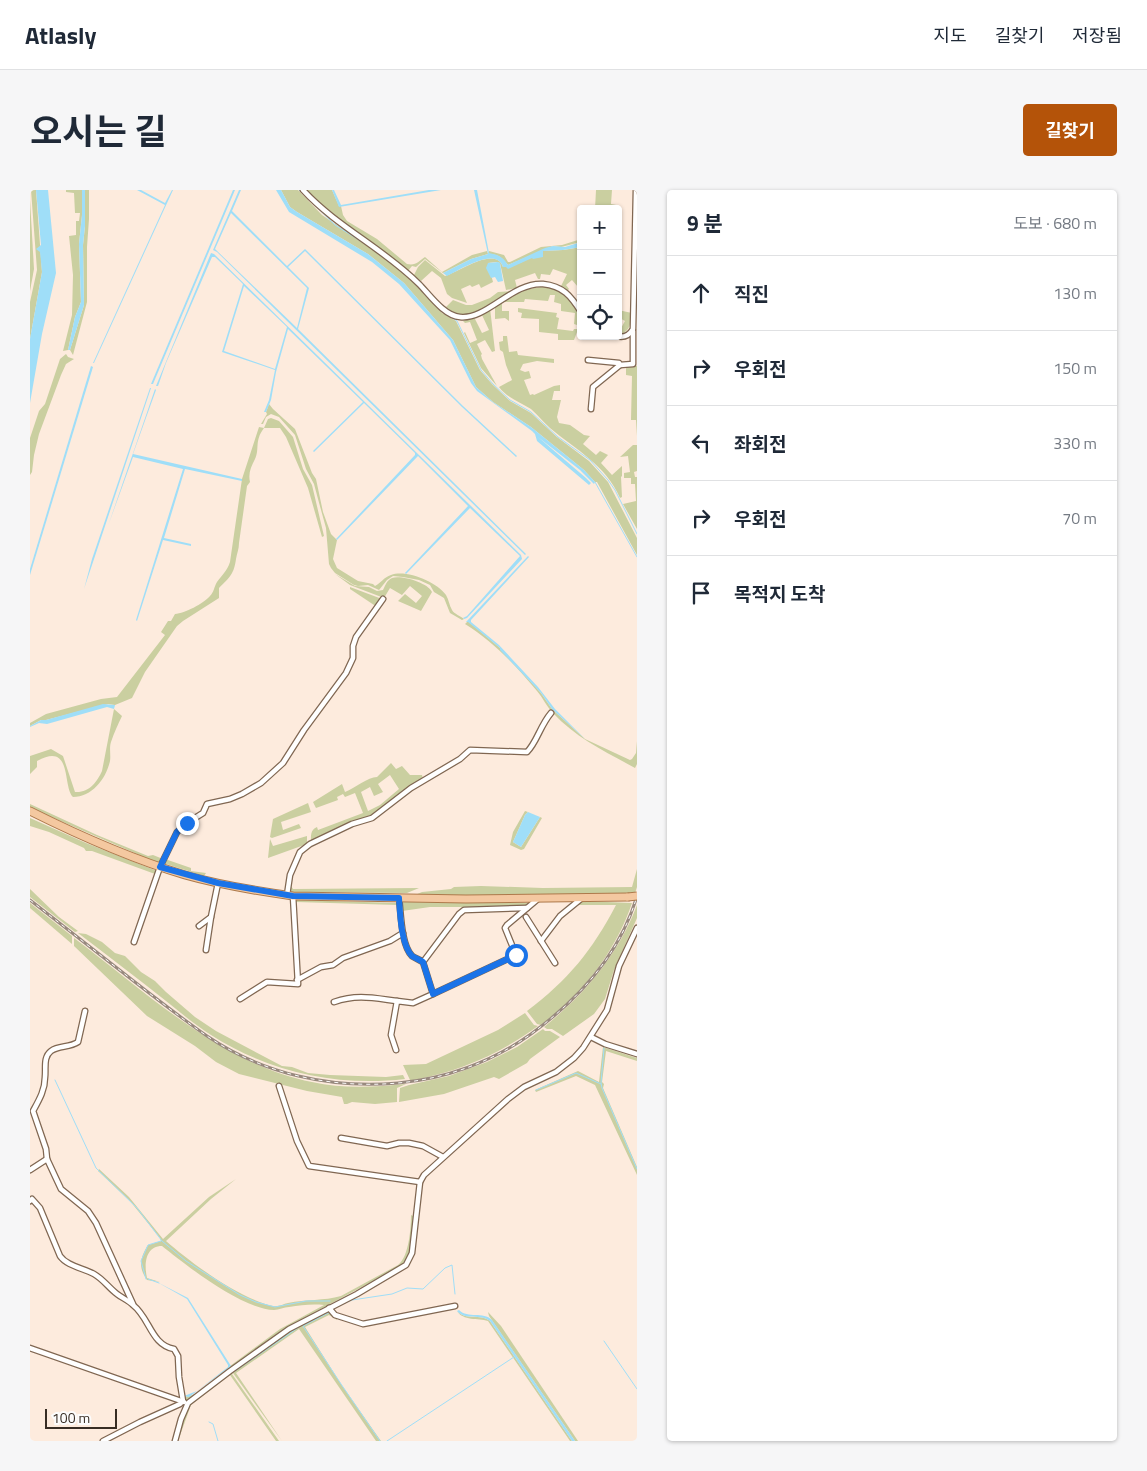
<!DOCTYPE html>
<html lang="ko">
<meta charset="utf-8">
<style>
body{margin:0;font-family:"Titillium Web","Noto Sans KR",sans-serif;background:#f6f6f7;color:#1f2937}
.controls{position:absolute;right:15px;top:15px;display:grid;overflow:hidden;border-radius:5px;box-shadow:0 1px 4px #0004}
.controls button{width:45px;height:45px;display:grid;place-items:center;padding:0;border:0;border-bottom:1px solid #e0e1e3;background:#fff;color:#1f2937;font:25px sans-serif}
.scale{position:absolute;left:15px;bottom:12px;width:72px;box-sizing:border-box;padding-left:5px;border:2px solid #372c23;border-top:0;font-size:14px;line-height:18px;white-space:nowrap;color:#372c23;-webkit-text-stroke:4px #fcfcfc;paint-order:stroke}
.stop{position:absolute;width:15px;height:15px;margin:-11px;border:4px solid #1a73e8;border-radius:50%;background:#fff}
.stop.end{background:#1a73e8;border-color:#fff;box-shadow:0 1px 5px #0008}
.list{margin:0;padding:0;list-style:none}
h2{display:flex;justify-content:space-between;align-items:center;height:65px;margin:0;padding:0 20px;font-size:21px}
h2 small{font-size:16px;font-weight:400;color:#747a83}
.list li{display:grid;grid-template-columns:32px 1fr auto;gap:15px;align-items:center;box-sizing:border-box;height:75px;padding:0 20px;border-top:1px solid #e0e1e3}
.list b{display:block;font-size:19px;white-space:nowrap}
.list em{font-size:16px;font-style:normal;color:#747a83}
.icon{flex:none;width:28px;height:28px;fill:none;stroke:currentColor;stroke-width:2;stroke-linecap:round;stroke-linejoin:round}
.map{position:relative;flex:none;width:607px;height:1251px;overflow:hidden;border-radius:5px}
header{display:flex;align-items:center;gap:30px;box-sizing:border-box;height:70px;padding:0 25px;background:#fff;border-bottom:1px solid #e0e1e3}
header strong{font-size:24px}
nav{display:flex;gap:28px;margin-inline-start:auto;font-size:18px}
.intro{display:flex;align-items:center;justify-content:space-between;box-sizing:border-box;height:120px;padding:0 30px}
h1{margin:0;font-size:35px}
.button{padding:12px 22px;border-radius:5px;background:#b45309;color:#fff;font-size:18px;font-weight:700}
main{display:flex;gap:30px;padding:0 30px}
aside{flex:1;background:#fff;border-radius:5px;box-shadow:0 1px 4px #0004}
.map>svg:first-child{display:block}
</style>
<header>
<strong>Atlasly</strong>
<nav><a>지도</a><a>길찾기</a><a>저장됨</a></nav>
</header>
<div class="intro"><h1>오시는 길</h1><a class="button">길찾기</a></div>
<main>
<div class="map">
<svg width="607" height="1251" viewBox="0 0 607 1251">
<rect width="100%" height="100%" fill="#fdebdd"/>
<g fill="#cacfa0" fill-rule="evenodd">
<path d="M1,0H6L12,82L0,149V112L7,80Z"/>
<path d="M36,0H52V25L49,54L51,112L45,127L38,160L33,161L42,125L43,85L39,46L46,45V31H49L50,23H45L44,3L36,2Z"/>
<path d="M55,0H59V29L57,57V112L43,165L40,160L54,115L53,55L55,36Z"/>
<path d="M251,0H268L292,25L359,71L379,88L412,123L426,131L450,180L462,194L480,211L501,223L527,247L559,271L578,292L607,348V365L567,292H565L554,280L501,237L463,212L446,197L423,150L374,93L338,64L267,22L260,17Z"/>
<path d="M275,0H302L309,16H311L313,25L317,31L347,49L377,74C386,76 389,71 395,67L412,82L442,65L457,61L458,64L441,69L413,83L395,69L386,77L382,76L378,81L298,22Z"/>
<path d="M566,0H582L581,14L586,15V19H565Z"/>
<path d="M0,10L4,79L0,101Z"/>
<path d="M551,49V52L531,57L523,56L478,75C472,68 470,65 459,64V61L474,65L478,72H480L511,57L532,55Z"/>
<path d="M551,57V96L548,97L542,90L536,95L539,99L537,101L531,96L537,84L523,79L520,85L511,84L510,89H508L505,83L485,90L487,98L476,100L470,73L466,72L458,73L463,92L451,98L449,94L442,97L440,95L431,99L437,113L422,108L417,104L411,88L402,81L391,91L384,85L388,77L395,70L415,86C429,82 466,55 473,77L492,72L513,61L533,60Z"/>
<path d="M516,96L529,98L543,114L551,125V141L547,142L544,150H528V144L509,142V129L491,128L492,123L488,122V118L527,123L526,127L529,128L527,139L543,141L544,139H549L550,136L544,134L545,123L531,121V114L524,112L525,105H520L518,111L495,109L494,112H472V121H479V131L475,128L465,129V116L489,101Z"/>
<path d="M482,101C469,109 441,131 425,124C422,123 419,119 416,117L423,110L436,115H442L460,108L468,102Z"/>
<path d="M460,118L465,161L462,162L455,150L447,154L452,164L451,165L452,169L467,196L451,178L434,143L435,142L440,153L447,150L440,132L435,133L433,131L444,127L452,143L459,140L452,125Z"/>
<path d="M588,120L602,123C600,134 601,142 588,145V140H590L595,131L588,127Z"/>
<path d="M473,146H477L479,162L487,161L488,165L524,169V173L507,171L493,174L490,180L495,182L499,181L501,188L494,190L500,205L503,204L504,205L524,196L530,195V201H524L522,210H531L527,227L529,233L540,235L554,245L560,246L553,254L566,265L570,261L578,265L571,273L582,285L592,276V286L591,287L592,307L590,308C576,275 546,260 520,238C513,232 508,225 501,219C490,212 477,208 469,197L482,190L476,175L473,162L470,160L469,152L473,151Z"/>
<path d="M36,164L38,167L44,169L36,174L31,185L9,244L4,265L2,282L0,285V248L9,221L15,214L30,169Z"/>
<path d="M596,176H607V246L606,230H601L602,186L596,185Z"/>
<path d="M239,214L243,219L265,239L282,283L286,289L293,322L301,344L307,350L303,369L307,378L328,391L343,394L345,396C351,393 354,387 361,385C376,379 407,392 416,405C419,410 419,415 422,420C424,424 431,426 434,429L432,430L420,423L414,408L404,402L400,395L389,390L373,387L363,386L357,390L349,400L338,395L328,396L324,395L305,383L301,378L299,374L296,338L288,309L284,294L276,279L265,245L249,227L241,224L236,227L233,234H231L237,224L236,222Z"/>
<path d="M241,228L249,231L263,247L273,279L282,295L294,346L292,347L278,298L256,247L250,238H234C224,251 230,259 225,269C221,277 218,283 220,292L217,296L209,353C209,359 207,363 206,369C204,384 200,387 189,398V408L153,431L147,436L115,482L102,508L85,515L78,514L16,530H11L0,536V533L16,524L71,509L87,507L135,445L131,442L138,431H141L145,424C155,423 173,414 180,406C184,402 184,397 187,392C192,385 197,381 200,372L212,289L229,237L234,238L238,229Z"/>
<path d="M603,255H607V281L604,282L605,287H607V339L593,314L606,311L605,294H601V288H594V283L600,282L598,266L590,267Z"/>
<path d="M305,384L325,396L339,397L347,401L353,400C355,396 357,390 362,388C372,385 398,393 402,402L391,421L368,411L375,404L386,413L392,406L380,396L372,405L360,398L354,408L320,395Z"/>
<path d="M320,397L352,409L347,417L320,399Z"/>
<path d="M438,431L470,458L511,503L522,519L555,549L600,570L602,569L606,563L607,551V574L605,578C576,562 546,548 523,523C517,517 513,508 507,501C486,476 464,452 435,434Z"/>
<path d="M84,519L92,526C88,534 84,543 81,552C79,558 81,565 80,571C76,589 62,607 43,607C32,596 43,551 7,571V577L0,584V566L21,559L33,566L45,602C59,603 67,592 72,581Z"/>
<path d="M361,573L366,579L372,576L380,585H392L393,589L341,627L281,652C281,646 280,640 287,637L288,640L333,623L325,603L315,607L313,604L307,607L308,610L286,618L283,612L312,594L315,602C325,598 338,587 347,587ZM360,585L369,599L350,615L338,621L331,602L340,597L344,606L353,602L348,594Z"/>
<path d="M278,613L281,622L251,632L253,640L269,634L271,638L242,648L240,647L243,629Z"/>
<path d="M0,614L67,645L118,666L123,665L133,669L130,673L114,667L12,623L0,617Z"/>
<path d="M495,621L498,622L495,625L483,652L491,657L510,627L512,628L494,659L491,660L480,655L483,642Z"/>
<path d="M0,628L56,653L127,681L125,684L62,661H56L54,658L19,642L0,636Z"/>
<path d="M277,646V654L238,668L240,649L243,656Z"/>
<path d="M271,664L263,684L261,696L263,699L389,698L377,703L260,702L261,685Z"/>
<path d="M135,669L161,678V681L176,683L174,686L133,673Z"/>
<path d="M607,679V697L605,703L517,705H385L392,702L421,699L424,697L451,696L513,698L602,697Z"/>
<path d="M0,699L29,727L48,741L45,742L0,707Z"/>
<path d="M266,710L368,713V715L266,712Z"/>
<path d="M552,711L602,713C586,761 552,805 511,835L507,834L497,821C538,790 562,761 586,715H549L541,717Z"/>
<path d="M370,712L501,713L496,717H400L372,721Z"/>
<path d="M0,713L42,746V754L0,718Z"/>
<path d="M607,715V728L584,780L575,809L564,824L533,846L522,839H517L514,837C555,804 588,765 607,715Z"/>
<path d="M48,743L56,744L72,752L85,763L95,766L111,782L125,791L136,802L165,827L186,841L252,876L262,877L278,883L300,885L356,887L373,885L375,889C307,897 239,882 181,845C165,835 151,823 136,811C107,788 77,765 48,743Z"/>
<path d="M44,748C116,802 191,874 282,892C313,899 345,897 376,894L367,898V912L345,914L322,912L317,914H314L312,907L277,901L209,884L186,872L165,856L117,826L44,756Z"/>
<path d="M495,823L504,835L508,836C470,864 430,881 384,890H380L373,875L396,874L468,840Z"/>
<path d="M513,839L515,841H520L530,847L500,869L497,873L469,889L464,887L414,904L369,912L370,898L379,895L419,886L457,872L487,857Z"/>
<path d="M573,857L607,868V871L576,861L572,892L574,894L573,898L607,977V985L565,895L546,886L506,902L505,900L548,881L569,892Z"/>
<path d="M69,979L99,1007L133,1049L179,1007L206,989L181,1009L136,1051C161,1073 210,1109 243,1116C249,1117 253,1114 258,1113C276,1109 294,1111 311,1106L368,1075C379,1067 381,1038 381,1025L383,1026C381,1043 384,1067 369,1077L259,1136L157,1212L154,1206C166,1210 189,1183 201,1178L200,1176L250,1139L294,1115C282,1114 271,1115 259,1117C254,1117 249,1120 244,1120C212,1119 157,1076 132,1056C115,1056 114,1075 117,1088L130,1092L117,1090C108,1077 110,1068 118,1055L131,1051L130,1048L100,1011L68,981Z"/>
<path d="M299,1121L307,1127V1130L299,1125L275,1137L311,1194L351,1251H346L269,1139L206,1183L252,1251L203,1183L202,1184L249,1251H246L200,1185L161,1215L148,1251H146L156,1220L164,1210L265,1138Z"/>
<path d="M427,1121C436,1131 450,1123 460,1131L542,1251H540L458,1131C448,1128 433,1131 427,1121Z"/>
<path d="M458,1122L471,1136L548,1251H545L459,1126Z"/>
</g>
<g fill="#9fdef8" fill-rule="evenodd">
<path d="M6,0H18L26,83L12,144L0,213V149L12,82L10,62L6,59L11,55Z"/>
<path d="M52,0H55V36L53,55L54,115L40,160H38L45,127L51,112L49,54L52,25Z"/>
<path d="M107,0H111L135,13L142,0H143L64,173H63L135,15Z"/>
<path d="M203,0H205L123,194H121Z"/>
<path d="M209,0H211L202,21L257,76L275,59L433,216L487,266L486,267L432,217L275,61L258,77L279,98L268,139L269,140L496,364L495,365L187,62L183,60ZM201,23L277,98L267,138L185,59Z"/>
<path d="M246,0H251L260,17L267,22L338,64L374,93L423,150L446,197L463,212L501,237L554,280L565,292L564,294L550,280L508,247L556,288L561,293L559,295L507,251L505,244L502,241L447,201L441,193L420,150L369,94L342,72L259,22Z"/>
<path d="M302,0H304L311,15L399,0H411L309,17Z"/>
<path d="M444,0H447L459,63C469,65 473,67 478,75L515,58L523,56L535,57L551,52V57L533,60L513,61V67L503,69L502,68L478,79L476,77H473C466,56 430,80 417,86L413,83L441,69L458,64Z"/>
<path d="M181,63L184,64L491,365L492,369L437,428L434,429L433,428L437,426L490,366L440,318L376,384L375,383L438,316L388,266L307,350L306,349L385,265V263L334,213L284,262L283,261L333,212L258,139L246,182L241,210L236,222H234L239,210L245,180L192,162L213,94L185,67H182L136,173L128,196H126ZM214,96L257,137L245,179L194,161Z"/>
<path d="M468,72L470,73L473,91L468,92L465,87L461,88L456,78L458,73Z"/>
<path d="M61,176L63,177L0,385V379Z"/>
<path d="M120,198H121L54,399L62,369Z"/>
<path d="M125,199L126,200L103,264L212,289V291L155,279L134,348L161,354V356L133,350L107,431L106,430L153,279L103,267L78,336Z"/>
<path d="M498,366L499,367L441,430V432L469,455L508,497L525,519L555,549L522,519L511,503L470,460V458L438,432H436Z"/>
<path d="M73,514L85,515L84,519L77,517L17,534L9,533L0,537V536L11,530H16Z"/>
<path d="M498,622L510,627L491,657L483,652L495,625Z"/>
<path d="M127,1092L158,1108L201,1176L159,1207L154,1206L167,1201L198,1177V1175L157,1109Z"/>
<path d="M429,1120C438,1129 453,1121 462,1130L545,1251H542L460,1131C450,1123 436,1131 427,1121Z"/>
</g>
<g fill="none" stroke-linecap="round" stroke-linejoin="round">
<g stroke="#9fdef8" stroke-width="1">
<path d="M269,0L305,35L337,55"/>
<path d="M411,120L427,131L451,180L463,194L480,210L501,222L528,247L560,270L578,290L585,300L607,344"/>
<path d="M565,292L607,367"/>
<path d="M574,858L571,893L572,898L607,979"/>
<path d="M25,890L66,978L107,1018L132,1051L156,1071L210,1105L226,1112L245,1117L276,1111H300"/>
<path d="M506,900L546,883L571,894"/>
<path d="M116,1089L111,1071L118,1055L131,1051"/>
<path d="M118,1089L129,1093"/>
<path d="M309,1116L322,1110L362,1104L377,1098L393,1099L415,1078L422,1075L425,1104"/>
<path d="M300,1122L273,1136L311,1194L350,1251"/>
<path d="M574,1151L607,1199"/>
<path d="M205,1181L269,1137"/>
<path d="M179,1232L183,1234L188,1251"/>
<path d="M357,1251L484,1167"/>
</g>
<g stroke="#806752" stroke-width="7">
<g id="minor">
<path d="M273,0C307,37 353,58 389,94C399,104 414,126 430,127C457,130 482,92 513,94C533,96 541,106 551,122"/>
<path d="M586,146C593,148 599,146 603,139L606,0"/>
<path d="M558,170L589,173L590,175"/>
<path d="M561,219L563,197L590,175L603,174V141"/>
<path d="M257,705L260,685L270,662L280,654L322,634L342,628L381,598L430,569L440,560L497,562C507,552 510,536 521,523"/>
<path d="M496,727L525,773"/>
<path d="M169,736L181,727L188,693"/>
<path d="M511,751L530,726L552,708"/>
<path d="M104,752L130,677L147,642L157,633L173,623L177,614L200,609L212,604L231,593L253,573L274,540L316,483L323,468V456L326,447L353,409"/>
<path d="M176,760L181,727"/>
<path d="M393,772L429,724L434,720L497,718"/>
<path d="M267,790L291,777L303,775L313,768L360,751L373,743"/>
<path d="M403,804L486,765L475,738L477,735L509,708"/>
<path d="M210,809L237,792L268,794L263,706"/>
<path d="M304,812C327,804 343,808 367,811"/>
<path d="M561,847L575,854L607,864"/>
<path d="M366,860L361,845L367,811L383,813L403,804L393,772C390,770 385,768 382,766C371,755 371,723 369,708"/>
<path d="M249,896L267,951L279,976L390,992"/>
<path d="M311,948L357,956L369,953H379L393,956L413,967"/>
<path d="M17,969L16,959L3,921C9,910 15,900 15,887C16,878 13,867 21,861C29,855 39,858 48,852L55,821"/>
<path d="M0,980L17,969L31,999L58,1021L66,1033L103,1114"/>
<path d="M0,1011L2,1009L10,1018L30,1066C37,1076 53,1078 64,1084C73,1089 79,1098 87,1104C92,1108 98,1110 103,1115C120,1128 121,1155 144,1159L148,1166L149,1187L153,1211L150,1214L110,1232L73,1251"/>
<path d="M299,1118L305,1125L333,1134L425,1116"/>
<path d="M0,1158L154,1212"/>
<path d="M145,1251L151,1229L158,1213L200,1181L259,1139L327,1104L376,1075L382,1063L390,992L394,985L478,909L494,897L526,882L544,868L553,858L577,820L589,776L607,738"/>
</g>
</g>
<g stroke="#ad794b" stroke-width="9">
<path id="primary" d="M0,621C50,646 102,669 155,685C190,695 227,701 263,706L436,709L598,707"/>
</g>
<use href="#minor" stroke="#fff" stroke-width="4.5"/>
<use href="#primary" stroke="#f4c8a0" stroke-width="7"/>
<g stroke="#98897e" stroke-width="3">
<path id="rail" d="M0,710C37,739 73,767 110,796C132,813 154,830 177,846C233,884 301,899 368,893C415,889 462,872 501,844C549,809 590,764 607,706"/>
</g>
<use href="#rail" stroke="#fcfcfc" stroke-width="1" stroke-dasharray="4" stroke-linecap="butt"/>
<g stroke="#ad794b" stroke-width="9" stroke-linecap="butt">
<path id="primary-bridge" d="M598,707L607,706"/>
</g>
<use href="#primary-bridge" stroke="#f4c8a0" stroke-width="7"/>
</g>
<g fill="none" stroke-linecap="round" stroke-linejoin="round">
<path stroke="#1a73e8" stroke-width="6" d="M157,633L147,642L130,677L188,693L263,706L369,708C370,723 371,755 382,766C385,768 390,770 393,772L403,804L486,765"/>
</g>
</svg>
<div class="controls">
<button>+</button>
<button>−</button>
<button><svg class="icon" aria-label="locate" viewBox="0 0 24 24"><circle cx="12" cy="12" r="6"/><path d="M12 2v4M12 18v4M2 12h4M18 12h4"/></svg></button>
</div>
<div class="scale">100 m</div>
<div class="stop" style="left:486px;top:765px"></div>
<div class="stop end" style="left:157px;top:633px"></div>
</div>
<aside>
<h2>9 분<small>도보 · 680 m</small></h2>
<ul class="list">
<li><svg class="icon" aria-label="ahead" viewBox="0 0 24 24"><path d="M12 20V5M6 11l6-6 6 6"/></svg><div><b>직진</b></div><em>130 m</em></li>
<li><svg class="icon" aria-label="right" viewBox="0 0 24 24"><path d="M7 20v-9h11M14 6l5 5-5 5"/></svg><div><b>우회전</b></div><em>150 m</em></li>
<li><svg class="icon" aria-label="left" viewBox="0 0 24 24"><path d="M17 20v-9H6M10 6l-5 5 5 5"/></svg><div><b>좌회전</b></div><em>330 m</em></li>
<li><svg class="icon" aria-label="right" viewBox="0 0 24 24"><path d="M7 20v-9h11M14 6l5 5-5 5"/></svg><div><b>우회전</b></div><em>70 m</em></li>
<li><svg class="icon" aria-label="arrive" viewBox="0 0 24 24"><path d="M6 21V4h12l-3 4 3 4H6"/></svg><div><b>목적지 도착</b></div></li>
</ul>
</aside>
</main>
